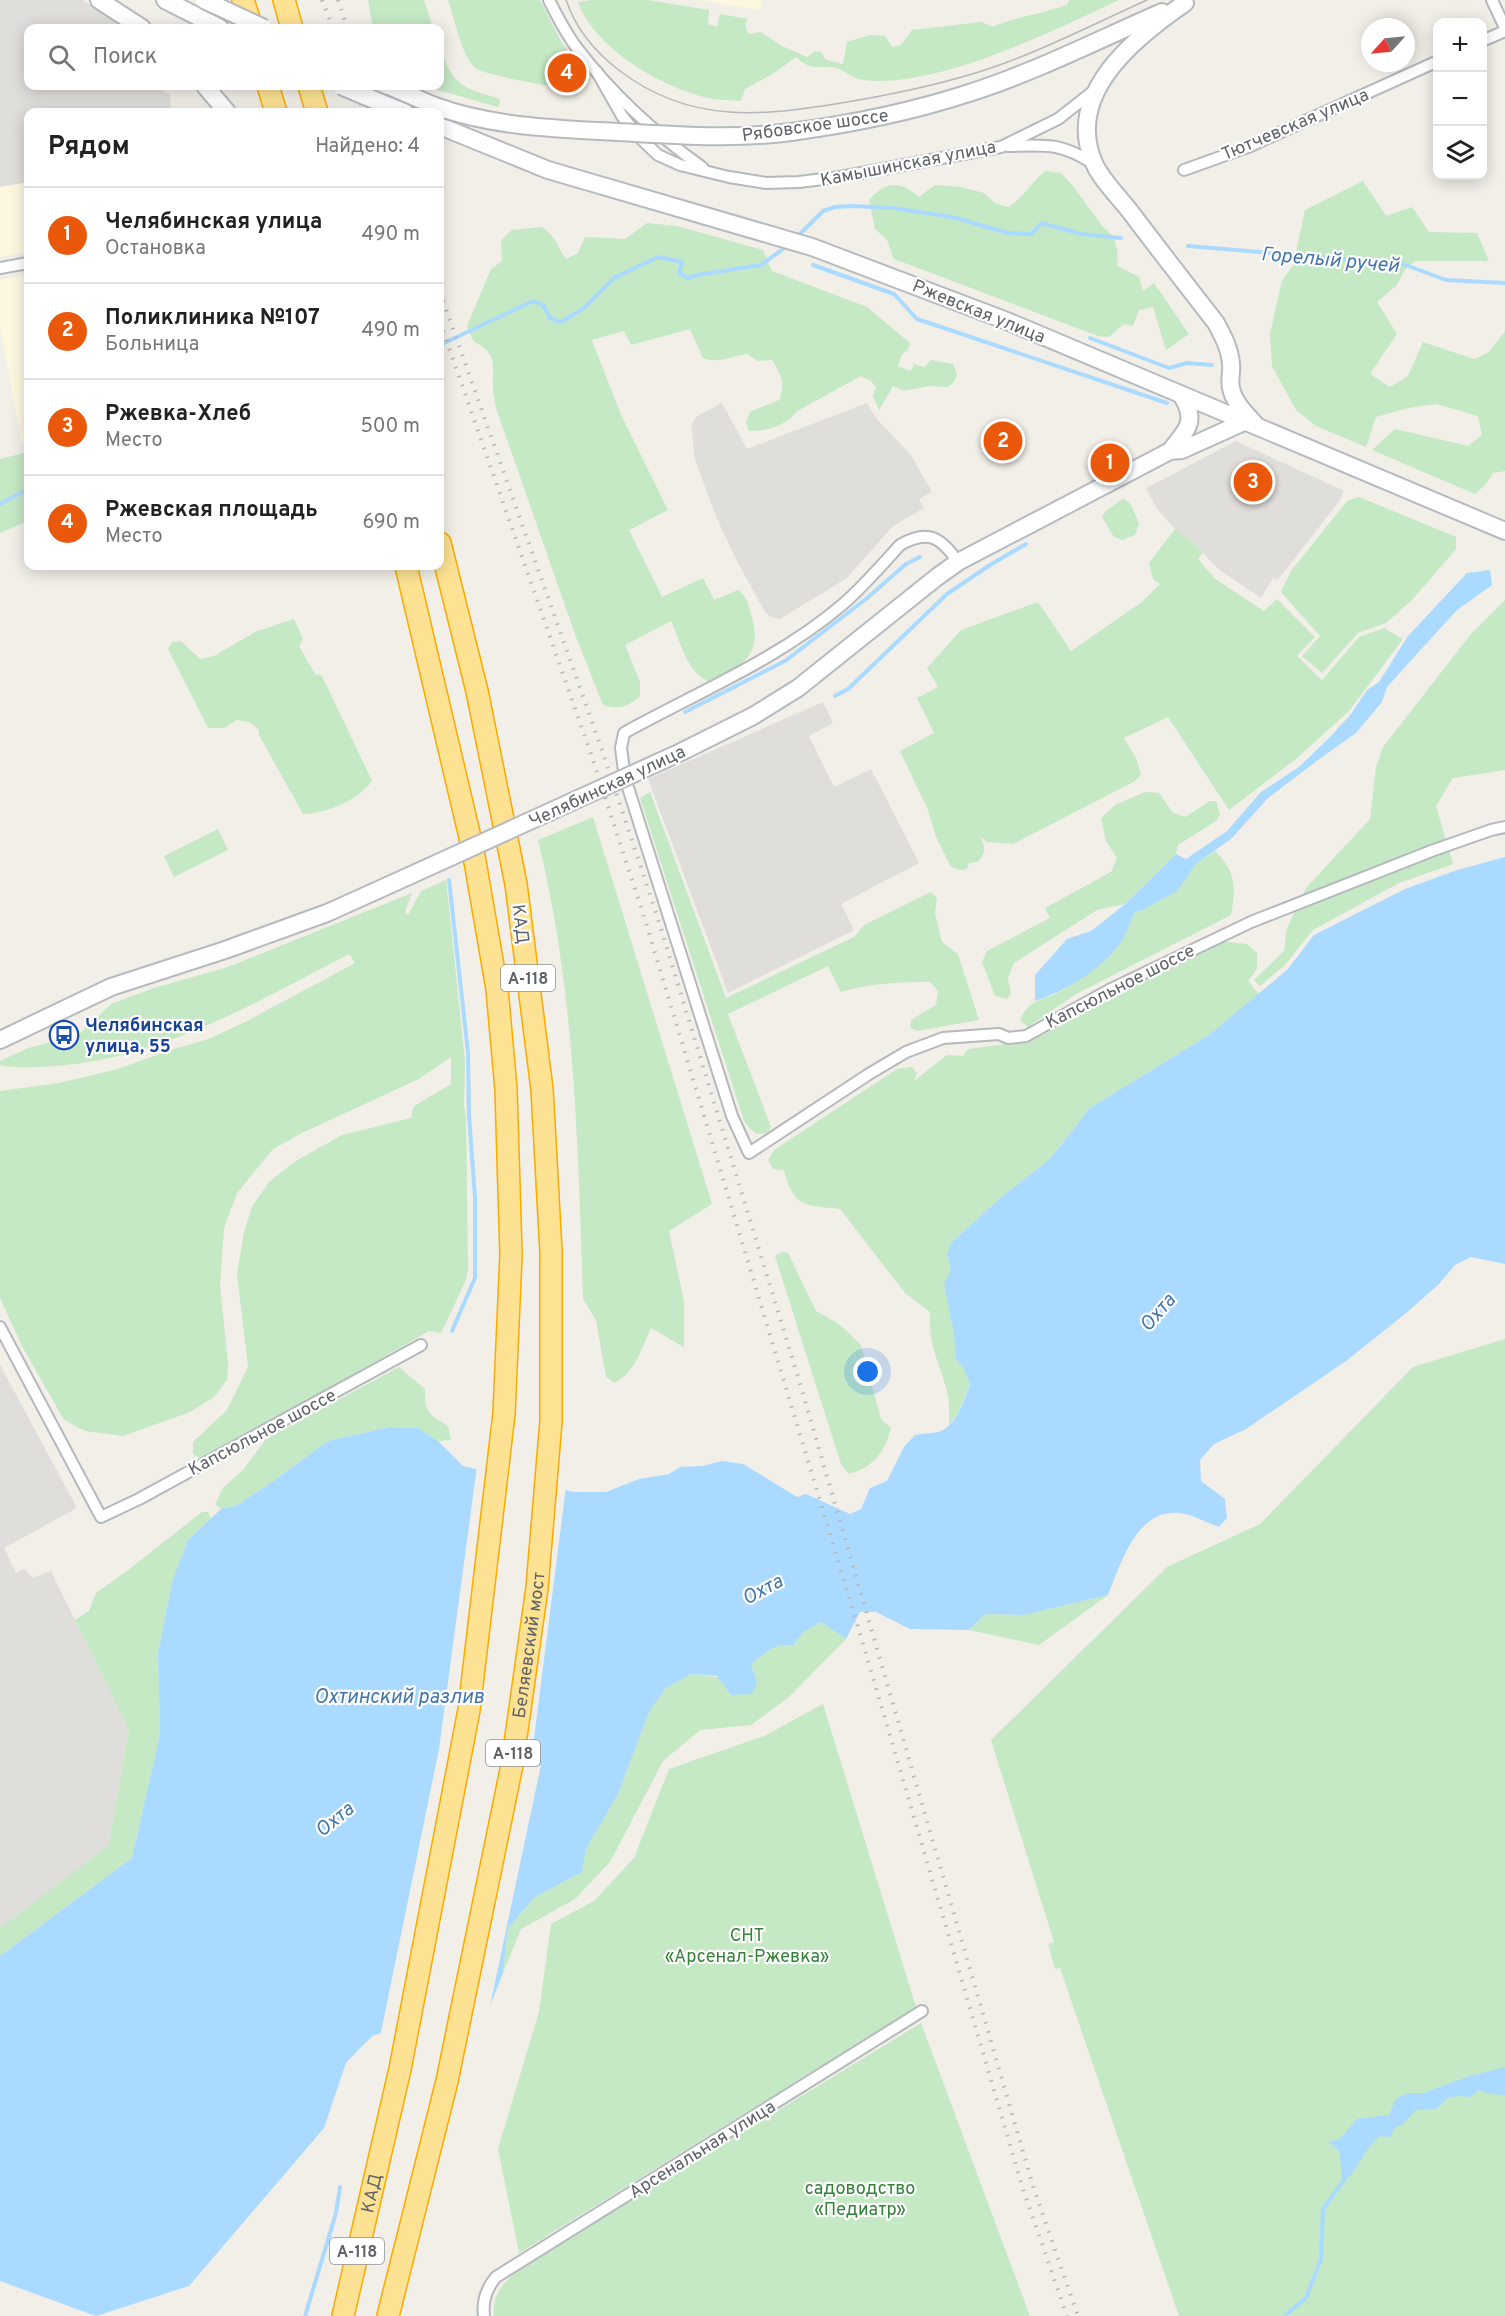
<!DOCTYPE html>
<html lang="ru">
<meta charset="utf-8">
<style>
body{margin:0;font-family:Overpass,sans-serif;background:#f2f2f2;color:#222}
.controls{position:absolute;right:18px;top:18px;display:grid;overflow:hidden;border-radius:12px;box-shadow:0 3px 15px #0003}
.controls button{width:54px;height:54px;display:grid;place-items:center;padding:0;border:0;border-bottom:2px solid #e0e0e0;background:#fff;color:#222;font:30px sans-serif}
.compass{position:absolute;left:1361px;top:18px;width:54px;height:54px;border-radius:50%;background:#fff;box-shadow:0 3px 15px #0003;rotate:243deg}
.you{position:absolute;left:868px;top:1372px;width:21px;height:21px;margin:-15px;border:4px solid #fff;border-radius:50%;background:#1a73e8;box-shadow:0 0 0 9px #1a73e833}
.badge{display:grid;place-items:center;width:39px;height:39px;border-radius:50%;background:#ea580c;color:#fff;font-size:20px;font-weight:700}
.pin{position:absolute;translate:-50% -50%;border:3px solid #fff;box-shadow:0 2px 6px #0006}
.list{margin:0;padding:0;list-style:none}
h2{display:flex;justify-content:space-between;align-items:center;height:78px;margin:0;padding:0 24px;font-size:26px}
h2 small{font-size:20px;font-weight:400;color:#767676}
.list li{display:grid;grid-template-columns:39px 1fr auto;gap:18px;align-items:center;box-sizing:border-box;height:96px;padding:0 24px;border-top:2px solid #e0e0e0}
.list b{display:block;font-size:22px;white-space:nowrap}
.list p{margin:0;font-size:20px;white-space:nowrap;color:#767676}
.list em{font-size:20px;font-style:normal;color:#767676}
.icon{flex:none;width:33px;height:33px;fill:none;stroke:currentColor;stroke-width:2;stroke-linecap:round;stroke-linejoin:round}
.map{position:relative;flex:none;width:1505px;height:2316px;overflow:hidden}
.search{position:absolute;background:#fff;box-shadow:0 3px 15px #0003;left:24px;top:24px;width:420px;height:66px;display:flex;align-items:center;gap:15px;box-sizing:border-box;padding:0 21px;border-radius:12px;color:#767676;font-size:22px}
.panel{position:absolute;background:#fff;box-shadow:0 3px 15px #0003;left:24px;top:108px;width:420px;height:462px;border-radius:12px}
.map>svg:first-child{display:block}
</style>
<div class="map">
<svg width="1505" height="2316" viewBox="0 0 1505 2316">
<rect width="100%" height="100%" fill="#f1efe8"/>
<g fill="#fef7e0">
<path d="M697,0H762L760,10Z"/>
<path d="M28,182V252L0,257V187Z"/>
<path d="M28,275V443L22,444L0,328V280Z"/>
</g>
<g fill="#e0deda">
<path d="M0,0H82L116,20L117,28H28V86H153L170,95L171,109L137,112H28V182L0,187Z"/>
<path d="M722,403L747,449L867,403L876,418L911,455L932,492L919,499L924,508L893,526L847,578L780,619L771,617L765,612L737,561L718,521L695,460L691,425L697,416Z"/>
<path d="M1236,441L1344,491L1340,500L1278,580L1273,578L1261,598L1218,569L1193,542L1175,529L1157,509L1146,488Z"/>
<path d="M823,702L833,723L809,736L834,787L871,769L919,863L841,904L854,930L728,993L648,779Z"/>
<path d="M0,1365L77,1508L4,1548L16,1573L24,1568L32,1578L51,1571L129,1730L109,1845L0,1928Z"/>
</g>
<g fill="#c5e8c5">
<path d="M368,0H424L433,28H373Z"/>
<path d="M448,0H540L562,43L583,70L584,74C580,81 573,86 566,87C556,89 482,74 475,68C462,57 454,17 448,0Z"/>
<path d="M591,0H648L709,10L708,24L717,27L720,14L748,19L745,24L748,34L761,32L782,46L807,57L814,52H821L826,60L843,64L847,42L870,35L885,36L892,47L901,45L912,30L981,22L993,27C1017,16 1044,14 1068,4L1069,0H1119C1053,31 936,89 863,80C852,79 847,72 839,69C829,65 816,69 807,65C803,63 799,60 796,57L774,73L745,89L741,101C732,100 722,100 713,99C666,90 595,50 578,2Z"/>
<path d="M440,47C451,83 463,89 498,98L500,102L498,107L424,86H440Z"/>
<path d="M1045,171L1061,173L1073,186L1103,227C1117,237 1119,251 1117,266L1139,277L1143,291L1154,283L1189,334L1166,350L1153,307L1139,310L1133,326L1124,324L1109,337L1098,336L894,259L887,240L875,229L869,200C885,181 900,180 919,197L935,185L961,187L984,193L995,203L1008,207C1024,198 1031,182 1045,171Z"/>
<path d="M1363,181L1386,216L1412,207L1429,232L1477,233L1489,261H1415L1405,269L1397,285L1377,302L1397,334L1370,374L1390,387L1408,376L1423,342L1474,359L1489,352L1505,331V471L1493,473L1486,484L1475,494L1372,450L1395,429L1468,446L1482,435L1478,416L1436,404L1408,408L1376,417L1366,447L1316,426L1296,410L1272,366L1270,334L1282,280L1293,266L1305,210Z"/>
<path d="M647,223L677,226L763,250L772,271L867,307L910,343L908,350L902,354L898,366L911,371L914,364L924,367L931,360L953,364L957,375L954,382L948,387L929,386L904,391L893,386L879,410L873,396L876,387L871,381L861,376L797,411C786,426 767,431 749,431L746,423L750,412L779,400C786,384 781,374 772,360L758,361L747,354C731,356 718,364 703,358L690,329L631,345L624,331L592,340L621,415L668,510L629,530L662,597L703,578L714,600L738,590C747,596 748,604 751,614C764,654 743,666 710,682C688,675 680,641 671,621L625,645L640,682V696C627,707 619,710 603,705L576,637L496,408C495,402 493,395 493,389C492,365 499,354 473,341L467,326L491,269L502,261L501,240L512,230L542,227C559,240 555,244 566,259L578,253L585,237L625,239Z"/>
<path d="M28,452V521L0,533V459Z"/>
<path d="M1359,497L1456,537V549L1412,600L1386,623L1358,633L1322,673L1302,656L1320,636L1281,592L1291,571L1347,501Z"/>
<path d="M1124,498L1131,505L1139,523L1135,535L1122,540L1114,537L1102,517L1106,511Z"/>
<path d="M1175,529L1193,542L1203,553L1198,559L1215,579L1264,611L1277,599L1315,637L1297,656L1322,680L1359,637L1384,628L1403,639L1349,711L1296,759L1229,810L1168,717L1124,738L1136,758L1141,774L1135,781L1013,844L987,842L980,836C985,847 987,851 978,862L969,863L967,869L960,870L951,867L936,837L928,810L900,751L934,733L917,698L938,687L927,668L961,630L1038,602L1071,651L1142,602L1160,584L1153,579L1149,563Z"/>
<path d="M1505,600V770L1453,778L1436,806L1453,864L1399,883L1313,930L1285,965L1260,986L1254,980L1284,951L1287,928L1306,888L1370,819L1376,767L1383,747L1471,634Z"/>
<path d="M294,619L303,639L299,646L315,674L322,676L372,781C357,801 327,813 303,814L259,735V730L249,722L237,720L224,728H208L168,649L172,642L181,641L200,659L214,656L255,632Z"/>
<path d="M650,792L726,998L854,937L864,925L931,892L937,898L935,913L942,942L958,954L979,1020L917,1031L910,1027L911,1020L936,1005L938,991L930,982C900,982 870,983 841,992L828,966L728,1014L771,1127L768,1132C755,1137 752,1131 744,1121L640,798Z"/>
<path d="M1145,792L1159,793L1173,813L1185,817L1210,801H1216L1220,814L1216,821L1178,845L1176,854L1125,904L1097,910L1014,963L1008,978L1011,994L1007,999L995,996L982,962L987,951L1050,918L1045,908L1111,872L1117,858L1106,841L1101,818L1115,805Z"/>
<path d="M593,817L712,1204L669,1231L684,1301V1347L651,1328C641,1349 636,1372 614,1383L606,1377L596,1320L583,1299C578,1145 575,990 538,840Z"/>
<path d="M218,829L228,850L174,877L164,856Z"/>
<path d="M1215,851C1236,871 1236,888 1231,915L1076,994L1028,1027L1020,1020C1027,1002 1039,1001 1055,994C1072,986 1089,974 1102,962C1118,948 1126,931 1135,912L1143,910L1177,891L1196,864Z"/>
<path d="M446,880L465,1060L464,1106L466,1118L468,1268L466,1280L441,1333L429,1331L203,1460L193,1454V1442L227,1410L248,1367L237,1274L244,1232L252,1207L269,1182L294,1162L342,1135L411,1118L414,1106L451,1084V1057L419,1079L304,1132L273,1149L237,1193L224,1228L220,1285L228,1364L227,1380L214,1397L190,1412L123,1436L85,1431L64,1420L22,1346L0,1298V1091L59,1083L118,1069L167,1051L209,1039L249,1020L355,963L349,954C257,1002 160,1059 55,1066C36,1067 19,1069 0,1065V1061L28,1048L78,1035L111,1004L154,988L228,967L412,893L405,912L408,915L421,891Z"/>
<path d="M1220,941L1247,944L1257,953V969L1248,981L1259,994L1209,1035L1090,1108L1049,1160L1000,1198L950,1244L947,1255L951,1270L956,1359L964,1369L970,1385L957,1415L949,1425C949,1414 950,1401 947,1391C939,1361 928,1345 930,1312L905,1293L840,1209C804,1205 794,1208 784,1170L773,1169L768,1160L774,1150L897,1069L912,1067L917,1073L914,1081L947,1055L963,1056L968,1049L1020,1042L1041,1036Z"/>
<path d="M782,1252L788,1253L816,1311L839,1324L861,1345L881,1419L891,1428C884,1453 875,1466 849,1474L841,1464L775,1256Z"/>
<path d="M1505,1339V2316H1179L1060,1968L1055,1969L1048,1944L1054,1942L991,1740L1167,1567L1260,1524L1413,1367Z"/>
<path d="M399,1367L425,1389C424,1413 429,1414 448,1426L451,1440L438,1441L418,1428L390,1427L328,1441L272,1482L236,1506L221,1509L215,1504L223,1488L243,1470L266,1439Z"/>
<path d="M202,1512H208L211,1518L188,1540L172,1583L158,1653L160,1734L132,1858L0,1956V1928L109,1845L129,1730L75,1620L89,1611L96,1593L127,1571Z"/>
<path d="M1108,1595L1039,1645L969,1630L985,1614L1024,1615Z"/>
<path d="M821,1622L846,1639L788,1698L751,1725L700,1730L663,1761L610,1862L575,1899L521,1929L503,1973L508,1928L535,1897L582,1872L586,1849L618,1794L650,1710L666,1688L691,1674L757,1682L751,1664C764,1654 776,1641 793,1646L803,1632Z"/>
<path d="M823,1704L916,2007L519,2253L498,2149L539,2012L551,1924L594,1901L634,1858L669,1769L764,1736Z"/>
<path d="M921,2023L1030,2316H494C492,2293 505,2281 522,2267Z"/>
</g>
<g fill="#aadaff">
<path d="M1490,570L1492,585L1457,610L1425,645L1387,687L1382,702L1356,733L1318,760L1268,798L1232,838L1196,864L1177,891L1143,910L1135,912C1130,922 1127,934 1121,942C1100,971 1067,990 1035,1001V975L1067,939L1091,931L1109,917L1125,904L1176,854L1186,859L1227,831L1261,792L1299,767L1330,737L1351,714L1367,690L1379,682L1408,636L1467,573Z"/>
<path d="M1505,857V1264L1471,1257L1455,1265L1439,1284L1405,1314L1346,1361L1246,1429L1214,1444L1200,1460L1201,1481L1225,1499L1227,1518L1219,1527C1207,1523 1192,1514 1179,1513C1136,1509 1121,1564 1108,1595L1024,1615L985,1614L969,1630L910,1629L876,1612H860L846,1639L821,1622L803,1632L793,1646C776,1641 764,1654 751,1664L757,1682L752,1694L731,1695L717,1676L691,1674L666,1688L650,1710L618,1794L586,1849L582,1872L535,1897L508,1928L503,1973L485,2018L408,2026L374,2035L360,2048L346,2063L324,2128L189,2286L96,2316L0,2281V1956L132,1858L160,1734L158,1653L172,1582L188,1540L221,1509L236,1506L272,1482L328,1441L390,1427L418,1428L438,1441L463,1466L574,1492H606L639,1479L669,1474L680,1467L702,1466L722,1461L743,1464L797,1497L806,1494L850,1514L861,1509L870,1488L887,1481L904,1447L915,1435C923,1433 936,1434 943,1430C958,1422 964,1399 970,1385L964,1369L956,1359L954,1334L944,1284L951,1270L947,1255L950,1244L1000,1198L1049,1160L1090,1108L1209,1035L1287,970L1314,935L1405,889L1454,871Z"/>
<path d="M1505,2067V2095L1491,2094L1478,2090L1471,2097L1459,2096L1448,2098L1436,2109L1416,2110L1403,2124L1394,2128L1391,2137L1380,2136C1363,2149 1358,2171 1343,2183L1339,2151L1328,2142L1340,2139L1357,2119L1389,2115L1396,2099L1407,2093H1424L1467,2077Z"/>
</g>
<path fill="#f1efe8" d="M477,1466L566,1487L531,1762L541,1765L487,2020L467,2030L439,2038L408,2029L380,2037L439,1749Z"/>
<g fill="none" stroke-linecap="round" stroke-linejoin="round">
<g stroke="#aadaff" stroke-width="4">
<path d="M797,237L823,211L835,207L852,206L893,208L952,217L1008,233L1032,234L1041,223L1082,234L1121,238"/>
<path d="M1188,246L1403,264L1446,280L1505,283"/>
<path d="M813,265L894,294L917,319L1167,403"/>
<path d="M1090,338L1169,368L1187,363L1212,365"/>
<path d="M440,345L533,301L543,305L550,318L561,322L584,308L614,278L658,257L682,262L679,273L688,278L697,275L761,265L787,246"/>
<path d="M0,504L28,489"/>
<path d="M835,696L848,689L947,594L990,565L1026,544"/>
<path d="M685,712L785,661L866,599L906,564L920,557"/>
<path d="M449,880L468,1053L469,1115L475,1197V1278L452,1331"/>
<path d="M305,2316L336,2213L340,2187"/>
<path d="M1284,2316L1306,2298L1321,2259L1323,2209L1344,2180"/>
</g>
<g stroke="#b5b8bc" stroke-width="14">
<g id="street">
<path d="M549,0C557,16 566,34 577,48C612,94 656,134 703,168"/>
<path d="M1492,0L1505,28"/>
<path d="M1482,41L1505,31"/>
<path d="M597,72L622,116L639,137L658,155L680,165L729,177L766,183L799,182L840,177L1001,147L1058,119L1095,90"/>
<path d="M1007,146C1046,145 1060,142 1094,164"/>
<path d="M1184,170L1248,147L1438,61"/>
<path d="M0,268L28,263"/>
<path d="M958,562C941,537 928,529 900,545C881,566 863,587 842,605C777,660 698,692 624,733L621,748L625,778L732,1116L749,1153L869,1074L906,1052L943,1038L999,1034L1008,1038L1026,1036L1109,990L1251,922L1434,850L1491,830L1505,827"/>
<path d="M0,1327L101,1517L139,1499L421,1345"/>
<path d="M484,2316C482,2301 486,2289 496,2277L922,2011"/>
</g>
</g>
<g stroke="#b6babf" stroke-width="20">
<g id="secondary">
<path d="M99,0L142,28"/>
<path d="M165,0L220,28"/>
<path d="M1185,3C1134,38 1064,94 1094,163C1101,180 1121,199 1132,214C1160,251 1188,287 1216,323C1223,336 1230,349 1231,364C1232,372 1229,381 1231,388C1234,403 1246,414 1255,424"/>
<path d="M205,86L227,112"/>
<path d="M391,107L405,112"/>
<path d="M440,126L548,170L812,247L1007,321L1505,531"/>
<path d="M791,132C851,124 911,112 969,93C1035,72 1098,40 1162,12"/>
<path d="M1170,451C1186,430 1198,423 1182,396"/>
<path d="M681,752L753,716L798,688L937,577L958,562L1170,451L1182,450L1244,422"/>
<path d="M0,1040L111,987L225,950L327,913L409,876"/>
</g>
</g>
<g stroke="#f9ab00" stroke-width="24">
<g id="highway">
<path d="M243,0L252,28"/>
<path d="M284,0L292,28"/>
<path d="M268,86L276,112"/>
<path d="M309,86L317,112"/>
<path id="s1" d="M343,2316L400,2069L469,1710L504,1414L511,1255L506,1089L497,989L473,850L406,566"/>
<path id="s2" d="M388,2316L447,2081L512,1765L537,1588L551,1421V1252L542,1089L516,884L477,691L440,543"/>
</g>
</g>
<use href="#street" stroke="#fff" stroke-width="10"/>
<use href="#secondary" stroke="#fff" stroke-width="16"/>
<use href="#highway" stroke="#fde293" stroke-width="21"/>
<path stroke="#b6b7b8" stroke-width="1.5" d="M566,0C576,29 596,53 620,71C691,125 764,116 847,102C901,93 954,82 1005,63C1054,45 1100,21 1147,0"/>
<g stroke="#b6b7b8" stroke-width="4" stroke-dasharray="1.5 8" stroke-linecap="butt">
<path d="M322,0L333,28"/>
<path d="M338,0L347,28"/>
<path d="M354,86L364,112"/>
<path d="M365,86L375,112"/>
<path d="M440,292L603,753L658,919L801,1387L1033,2186L1078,2316"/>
<path d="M440,322L592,757L646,923L864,1647L1023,2189L1067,2316"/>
</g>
<g stroke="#b6babf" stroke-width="20" stroke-linecap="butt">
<g id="secondary-bridge">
<path d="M204,0L264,28"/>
<path d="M341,86L391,107"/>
<path d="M389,86C404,92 420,100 435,106C498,129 569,129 635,133C687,136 739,139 791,132"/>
<path d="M409,876L681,752"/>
</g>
</g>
<use href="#secondary-bridge" stroke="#fff" stroke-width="16"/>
</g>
<defs>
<g id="bus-ring" transform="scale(1.5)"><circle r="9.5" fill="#fff" stroke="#1a4fb4" stroke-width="1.5"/><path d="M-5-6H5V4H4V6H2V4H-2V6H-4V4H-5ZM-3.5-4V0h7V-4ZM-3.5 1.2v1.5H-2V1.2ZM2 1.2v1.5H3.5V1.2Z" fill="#1a4fb4"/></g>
</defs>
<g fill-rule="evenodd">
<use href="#bus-ring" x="64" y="1035"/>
</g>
<g text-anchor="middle" stroke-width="4.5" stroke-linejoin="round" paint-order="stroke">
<g fill="#fff" stroke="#8f9295" stroke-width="1.5">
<rect x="501" y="965" width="54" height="26" rx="4.5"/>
<rect x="486" y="1740" width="54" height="26" rx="4.5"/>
<rect x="330" y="2238" width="54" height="26" rx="4.5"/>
</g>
<g font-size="16" font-weight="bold" fill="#5f6368">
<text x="528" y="984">А-118</text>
<text x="513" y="1759">А-118</text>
<text x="357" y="2257">А-118</text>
</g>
<g font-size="18" fill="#5f6368" stroke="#fff">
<text transform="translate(1295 124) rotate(-23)" y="6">Тютчевская улица</text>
<text transform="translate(815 125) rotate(-8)" y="6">Рябовское шоссе</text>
<text transform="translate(908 163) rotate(-11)" y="6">Камышинская улица</text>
<text transform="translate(979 311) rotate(22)" y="6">Ржевская улица</text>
<text transform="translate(607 786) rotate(-25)" y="6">Челябинская улица</text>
<text transform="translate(521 924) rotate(83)" y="6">КАД</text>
<text transform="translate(1120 986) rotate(-27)" y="6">Капсюльное шоссе</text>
<text transform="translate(262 1432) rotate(-28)" y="6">Капсюльное шоссе</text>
<text dy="6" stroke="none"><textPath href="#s2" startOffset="686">Беляевский мост</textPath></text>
<text transform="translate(702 2149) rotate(-32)" y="6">Арсенальная улица</text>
<text dy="6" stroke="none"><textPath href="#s1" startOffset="126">КАД</textPath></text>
</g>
<g font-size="18" font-weight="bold" fill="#164399" stroke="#fff" text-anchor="start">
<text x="85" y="1031">Челябинская<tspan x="85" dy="21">улица, 55</tspan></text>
</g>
<g font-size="18" fill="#348238" stroke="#fff">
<text x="747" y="1941">СНТ<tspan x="747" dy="21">«Арсенал-Ржевка»</tspan></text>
<text x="860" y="2194">садоводство<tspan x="860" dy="21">«Педиатр»</tspan></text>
</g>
<g font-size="20" font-style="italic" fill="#4174aa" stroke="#fff">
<text transform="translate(1330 259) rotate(5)" y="7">Горелый ручей</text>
<text transform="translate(1157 1312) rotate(-49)" y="7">Охта</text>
<text transform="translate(762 1589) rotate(-28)" y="7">Охта</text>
<text x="399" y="1703">Охтинский разлив</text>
<text transform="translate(334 1819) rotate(-39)" y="7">Охта</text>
</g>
</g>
</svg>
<div class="controls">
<button>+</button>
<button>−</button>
<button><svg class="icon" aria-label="layers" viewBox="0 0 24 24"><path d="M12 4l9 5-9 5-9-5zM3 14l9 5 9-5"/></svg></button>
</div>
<svg class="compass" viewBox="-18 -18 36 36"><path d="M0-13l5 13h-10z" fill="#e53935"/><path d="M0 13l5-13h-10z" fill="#767676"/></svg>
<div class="you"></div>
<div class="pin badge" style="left:1110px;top:463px">1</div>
<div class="pin badge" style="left:1003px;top:441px">2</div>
<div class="pin badge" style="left:1253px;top:482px">3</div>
<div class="pin badge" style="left:567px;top:73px">4</div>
<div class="search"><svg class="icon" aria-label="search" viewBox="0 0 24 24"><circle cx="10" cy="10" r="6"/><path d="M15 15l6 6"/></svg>Поиск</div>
<section class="panel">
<h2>Рядом<small>Найдено: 4</small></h2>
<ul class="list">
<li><span class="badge">1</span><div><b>Челябинская улица</b><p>Остановка</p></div><em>490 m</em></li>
<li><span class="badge">2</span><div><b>Поликлиника №107</b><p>Больница</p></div><em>490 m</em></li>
<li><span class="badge">3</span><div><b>Ржевка-Хлеб</b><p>Место</p></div><em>500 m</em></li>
<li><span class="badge">4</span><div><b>Ржевская площадь</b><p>Место</p></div><em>690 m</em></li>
</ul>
</section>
</div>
